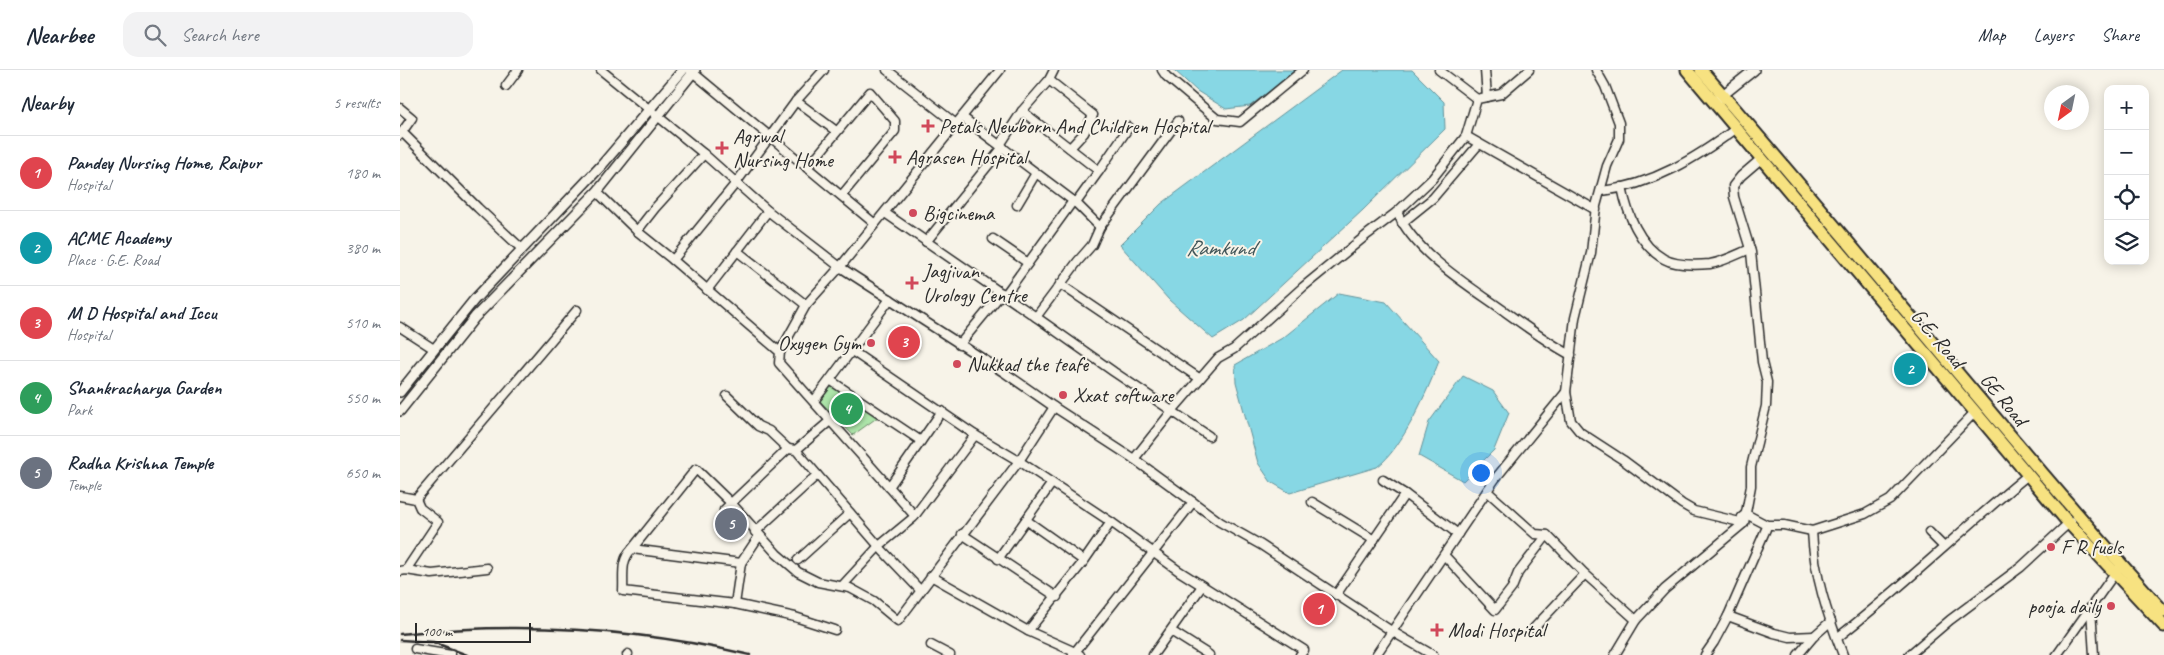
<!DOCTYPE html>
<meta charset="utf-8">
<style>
body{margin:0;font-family:Caveat,sans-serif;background:#f2f2f3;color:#1f2937}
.controls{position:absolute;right:15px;top:15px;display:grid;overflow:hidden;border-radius:10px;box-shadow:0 2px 12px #0003}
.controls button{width:45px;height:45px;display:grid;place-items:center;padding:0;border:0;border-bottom:1px solid #e0e1e3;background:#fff;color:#1f2937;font:25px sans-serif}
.compass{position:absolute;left:1644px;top:15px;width:45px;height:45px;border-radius:50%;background:#fff;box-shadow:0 2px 12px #0003;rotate:213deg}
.scale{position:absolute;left:15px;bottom:12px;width:116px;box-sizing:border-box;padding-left:5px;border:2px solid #2b2b2b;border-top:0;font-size:14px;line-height:18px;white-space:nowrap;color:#2b2b2b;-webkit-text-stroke:4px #f7f3e8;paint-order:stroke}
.you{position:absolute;left:1080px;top:402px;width:18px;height:18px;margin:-12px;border:4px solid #fff;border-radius:50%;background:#1a73e8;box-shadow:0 0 0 8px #1a73e833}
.badge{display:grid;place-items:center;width:32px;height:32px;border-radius:50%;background:#d93025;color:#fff;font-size:16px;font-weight:700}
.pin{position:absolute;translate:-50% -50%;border:2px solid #fff;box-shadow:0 1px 5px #0006}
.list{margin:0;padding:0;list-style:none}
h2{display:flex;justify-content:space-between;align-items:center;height:65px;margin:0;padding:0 20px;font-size:21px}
h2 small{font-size:16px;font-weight:400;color:#747a83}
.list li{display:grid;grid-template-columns:32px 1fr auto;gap:15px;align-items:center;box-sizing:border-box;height:75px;padding:0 20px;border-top:1px solid #e0e1e3}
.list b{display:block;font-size:19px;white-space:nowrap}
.list p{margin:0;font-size:16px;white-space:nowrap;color:#747a83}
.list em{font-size:16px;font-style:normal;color:#747a83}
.icon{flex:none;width:28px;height:28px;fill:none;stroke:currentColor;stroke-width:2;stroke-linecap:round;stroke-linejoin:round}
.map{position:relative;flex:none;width:1764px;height:585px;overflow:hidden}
header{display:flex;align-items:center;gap:30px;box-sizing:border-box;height:70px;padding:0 25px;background:#fff;border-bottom:1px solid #e0e1e3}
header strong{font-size:24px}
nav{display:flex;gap:28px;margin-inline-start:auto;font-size:18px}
.search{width:350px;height:45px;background:#f2f2f3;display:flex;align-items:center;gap:12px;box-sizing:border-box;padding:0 18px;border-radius:15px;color:#747a83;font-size:19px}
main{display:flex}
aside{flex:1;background:#fff}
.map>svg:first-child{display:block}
</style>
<header>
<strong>Nearbee</strong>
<div class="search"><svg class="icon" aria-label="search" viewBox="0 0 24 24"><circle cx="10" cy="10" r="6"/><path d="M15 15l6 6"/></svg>Search here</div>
<nav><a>Map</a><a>Layers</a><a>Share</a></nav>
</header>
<main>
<aside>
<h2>Nearby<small>5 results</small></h2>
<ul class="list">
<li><span class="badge" style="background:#e0444e">1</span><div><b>Pandey Nursing Home, Raipur</b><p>Hospital</p></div><em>180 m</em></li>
<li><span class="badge" style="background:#0f9aa8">2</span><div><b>ACME Academy</b><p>Place · G.E. Road</p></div><em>380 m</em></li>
<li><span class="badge" style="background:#e0444e">3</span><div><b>M D Hospital and Iccu</b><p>Hospital</p></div><em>510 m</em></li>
<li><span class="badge" style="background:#2e9e5b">4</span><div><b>Shankracharya Garden</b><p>Park</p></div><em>550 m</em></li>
<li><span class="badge" style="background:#6b7280">5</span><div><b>Radha Krishna Temple</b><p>Temple</p></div><em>650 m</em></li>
</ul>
</aside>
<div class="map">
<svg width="1764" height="585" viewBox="0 0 1764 585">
<rect width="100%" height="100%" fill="#f7f3e8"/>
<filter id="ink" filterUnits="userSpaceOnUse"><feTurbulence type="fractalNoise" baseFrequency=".02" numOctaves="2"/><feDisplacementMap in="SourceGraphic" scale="10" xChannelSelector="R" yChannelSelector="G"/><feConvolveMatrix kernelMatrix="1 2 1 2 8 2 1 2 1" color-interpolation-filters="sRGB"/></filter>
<g filter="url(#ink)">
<path fill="#ade5a9" stroke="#6c886a" d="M432,316L478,347L453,365L420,331Z"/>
<g fill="#87d7e4" stroke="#62929a">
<path d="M774,0H897L850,36L826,39L797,21Z"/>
<path d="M942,0H1012L1044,32L1045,59L963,140L844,250L813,269L769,230L720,175L761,134Z"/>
<path d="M939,223L986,232L1039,291C1028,320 1002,379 977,397L890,423L871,412L858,393L836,312L835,295L884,267Z"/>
<path d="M1063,306L1093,321L1109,343L1094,380L1063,411L1019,386L1029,352Z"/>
</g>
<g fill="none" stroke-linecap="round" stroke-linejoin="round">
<g stroke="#2b2b2b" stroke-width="11">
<g id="minor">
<path d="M201,0L304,84L368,141L440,197L605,303L654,337"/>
<path d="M290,0L475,154"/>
<path d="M424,0L396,31L336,113L273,190L380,282L379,293L515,446"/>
<path d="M487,0L556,54"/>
<path d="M762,0L766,6L817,49L840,52L903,0"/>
<path d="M1039,0L1077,29"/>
<path d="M1085,0L1087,27"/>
<path d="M1196,0L1205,16L1219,53V69L1207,96L1196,136L1191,183L1175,248L1166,322L1171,351L1180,362L1223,390L1282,434L1294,441L1344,453L1351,416V397L1366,336L1367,312L1362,292L1351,182L1334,127L1333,116L1341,106L1362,88"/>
<path d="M649,10L654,0"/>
<path d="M106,16L118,0"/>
<path d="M396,31L436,61"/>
<path d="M0,38L12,48L0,65"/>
<path d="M622,41L699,101L676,133"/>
<path d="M562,47L676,133L700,157"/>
<path d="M2,62L78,138L122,179"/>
<path d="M1066,66L1196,140"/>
<path d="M600,75L622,41L649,10L693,45L684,63L670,78"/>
<path d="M407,98L470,22L495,51V61L442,125"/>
<path d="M699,101L729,57"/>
<path d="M1222,117C1227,143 1239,175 1264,189C1276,196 1297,195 1310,194C1323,192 1338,184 1350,179"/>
<path d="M1202,121C1253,115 1296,88 1337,58"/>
<path d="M197,122L237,161L273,190"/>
<path d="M617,135L636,103"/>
<path d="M997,142C1016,185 1070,216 1107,243C1128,258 1148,273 1171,285"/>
<path d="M485,143L636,247L678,191L692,175L700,157L778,51"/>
<path d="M1002,153L1033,128L1079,74"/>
<path d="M237,161L255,138L304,84"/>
<path d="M593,169L628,193"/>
<path d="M526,172L603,77"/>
<path d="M337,181L406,235"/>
<path d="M660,214L799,308"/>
<path d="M307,220L368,141"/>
<path d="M605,225L673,131"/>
<path d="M636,247L714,302L772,341L734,389"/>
<path d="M0,257L34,279"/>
<path d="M559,275L602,223"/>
<path d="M452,281L575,365L619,391L711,452L779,501L904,580L900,585"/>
<path d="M380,282L406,235L440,197L600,0"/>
<path d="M430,310L521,371"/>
<path d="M327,326L358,356L369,361L388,379"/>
<path d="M414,331L490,229"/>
<path d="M809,366L772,341L818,288L834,279L903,217L968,164L997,142L1032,109L1066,66L1077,29L1101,24L1129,0"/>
<path d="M396,380L431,350"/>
<path d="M983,410L1005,424"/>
<path d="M489,417L542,341"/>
<path d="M1087,421L1135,464L1147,465L1185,504"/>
<path d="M0,426L16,429L20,438L38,452L6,500"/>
<path d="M16,429L177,240"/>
<path d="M793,432L820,452L861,475L993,562L1033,585"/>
<path d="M912,432L974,470"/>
<path d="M324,440L388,379L396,380L483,481L520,520"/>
<path d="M1342,447L1346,444L1367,455H1384L1412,461L1465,444L1490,430L1575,342"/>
<path d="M626,450L684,491L628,561"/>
<path d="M1412,461C1414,505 1427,544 1443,585"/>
<path d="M355,462L417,405"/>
<path d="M1529,462L1544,477"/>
<path d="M562,464L657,527"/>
<path d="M359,466L341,493L232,479L296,399L332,434L377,484L398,502L418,512L450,518L474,531L498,551L619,391L654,337L734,389L793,432L675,582L680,585"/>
<path d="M232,479C220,491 224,505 223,521L335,534L395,547L435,560"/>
<path d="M1044,485L1095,540L1112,518L1118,503L1147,465"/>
<path d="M598,489L652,413"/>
<path d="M398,490L450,443"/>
<path d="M684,491L711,452"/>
<path d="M0,501L6,500L32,504L87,498"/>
<path d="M531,506L628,561L675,582L673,585"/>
<path d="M442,516L479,476L513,448L575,365"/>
<path d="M936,525L1005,424L1058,464"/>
<path d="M335,534L341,493"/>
<path d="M1691,539L1694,585"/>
<path d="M1328,546L1374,563L1390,567L1414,566"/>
<path d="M1134,558L1185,504L1236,550"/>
<path d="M771,561L809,585"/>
<path d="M1437,568C1503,517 1563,458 1628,405"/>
<path d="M531,575L550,585"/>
<path d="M15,579L51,585"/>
<path d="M227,585L228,584"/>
<path d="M753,585L802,516"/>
<path d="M976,585L1095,409L1166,322"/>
<path d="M1215,585L1236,550L1265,519L1344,453"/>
<path d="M1305,585L1314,572L1328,546L1366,459"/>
<path d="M1398,585L1414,566L1431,551"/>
<path d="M1509,585L1550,550L1621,497L1671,451"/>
<path d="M1657,585L1717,500"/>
</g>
</g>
<g stroke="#2b2b2b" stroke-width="12">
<g id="tertiary">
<path d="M1319,28L1354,0"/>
<path d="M0,322L74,230L201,96L283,0"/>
<path d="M0,341L75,247L197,122L295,0"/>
</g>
</g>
<g stroke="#2b2b2b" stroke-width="15">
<g id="primary">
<path d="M1287,0L1666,450L1764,556"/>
<path d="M1301,0C1458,179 1605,366 1764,542"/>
</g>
</g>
<use href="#minor" stroke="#f7f3e8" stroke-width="8"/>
<use href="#tertiary" stroke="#f7f3e8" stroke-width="9"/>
<use href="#primary" stroke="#f7e281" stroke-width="11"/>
<g stroke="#2b2b2b" stroke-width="2.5">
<path d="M0,564C117,552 236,558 350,585"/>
<path d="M0,570L33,572L67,585"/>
</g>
</g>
</g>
<g fill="#d1495b" stroke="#f7f3e8" stroke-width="2">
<path d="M525.5 48.5h5v5h5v5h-5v5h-5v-5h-5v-5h5z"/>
<path d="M319.5 70.5h5v5h5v5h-5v5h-5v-5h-5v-5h5z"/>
<path d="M492.5 79.5h5v5h5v5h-5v5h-5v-5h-5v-5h5z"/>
<circle cx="513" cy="143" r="5"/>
<path d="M509.5 205.5h5v5h5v5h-5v5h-5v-5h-5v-5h5z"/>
<circle cx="471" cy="273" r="5"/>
<circle cx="557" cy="294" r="5"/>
<circle cx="663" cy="325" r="5"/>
<circle cx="1651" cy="477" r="5"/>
<circle cx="1711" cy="536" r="5"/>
<path d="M1034.5 552.5h5v5h5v5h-5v5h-5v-5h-5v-5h5z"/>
</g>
<g text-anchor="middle" stroke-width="4" stroke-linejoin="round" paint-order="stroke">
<g font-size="21" fill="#2b2b2b" stroke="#f7f3e8" text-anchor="start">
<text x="539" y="63">Petals Newborn And Children Hospital</text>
<text x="333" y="73">Agrwal<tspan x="333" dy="24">Nursing Home</tspan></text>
<text x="506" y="94">Agrasen Hospital</text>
<text x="523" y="150">Bigcinema</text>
<text x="523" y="208">Jagjivan<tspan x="523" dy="24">Urology Centre</tspan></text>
<text x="461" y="280" text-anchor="end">Oxygen Gym</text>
<text x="567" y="301">Nukkad the teafe</text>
<text x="673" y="332">Xxat software</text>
<text x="1661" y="484">F R fuels</text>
<text x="1701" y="543" text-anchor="end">pooja daily</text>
<text x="1048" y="567">Modi Hospital</text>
</g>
<g font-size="21" fill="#2b2b2b" stroke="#f7f3e8">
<text transform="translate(1538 268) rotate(50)" y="7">G.E. Road</text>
<text transform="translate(1604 329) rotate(51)" y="7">GE Road</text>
</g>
<g font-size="22" font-style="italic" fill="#425659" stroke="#f7f3e8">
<text x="820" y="185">Ramkund</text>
</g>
</g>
</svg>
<div class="controls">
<button>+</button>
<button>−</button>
<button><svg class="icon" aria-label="locate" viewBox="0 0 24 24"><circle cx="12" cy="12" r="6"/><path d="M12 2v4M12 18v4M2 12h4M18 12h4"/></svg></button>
<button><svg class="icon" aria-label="layers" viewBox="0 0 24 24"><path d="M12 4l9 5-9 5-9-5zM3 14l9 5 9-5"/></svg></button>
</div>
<svg class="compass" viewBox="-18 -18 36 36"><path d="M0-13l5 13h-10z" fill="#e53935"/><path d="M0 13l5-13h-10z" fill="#747a83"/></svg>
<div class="scale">100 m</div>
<div class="you"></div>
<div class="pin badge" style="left:919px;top:539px;background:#e0444e">1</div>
<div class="pin badge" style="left:1510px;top:299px;background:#0f9aa8">2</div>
<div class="pin badge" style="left:504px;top:272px;background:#e0444e">3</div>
<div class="pin badge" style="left:447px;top:339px;background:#2e9e5b">4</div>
<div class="pin badge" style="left:331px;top:454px;background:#6b7280">5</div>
</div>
</main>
